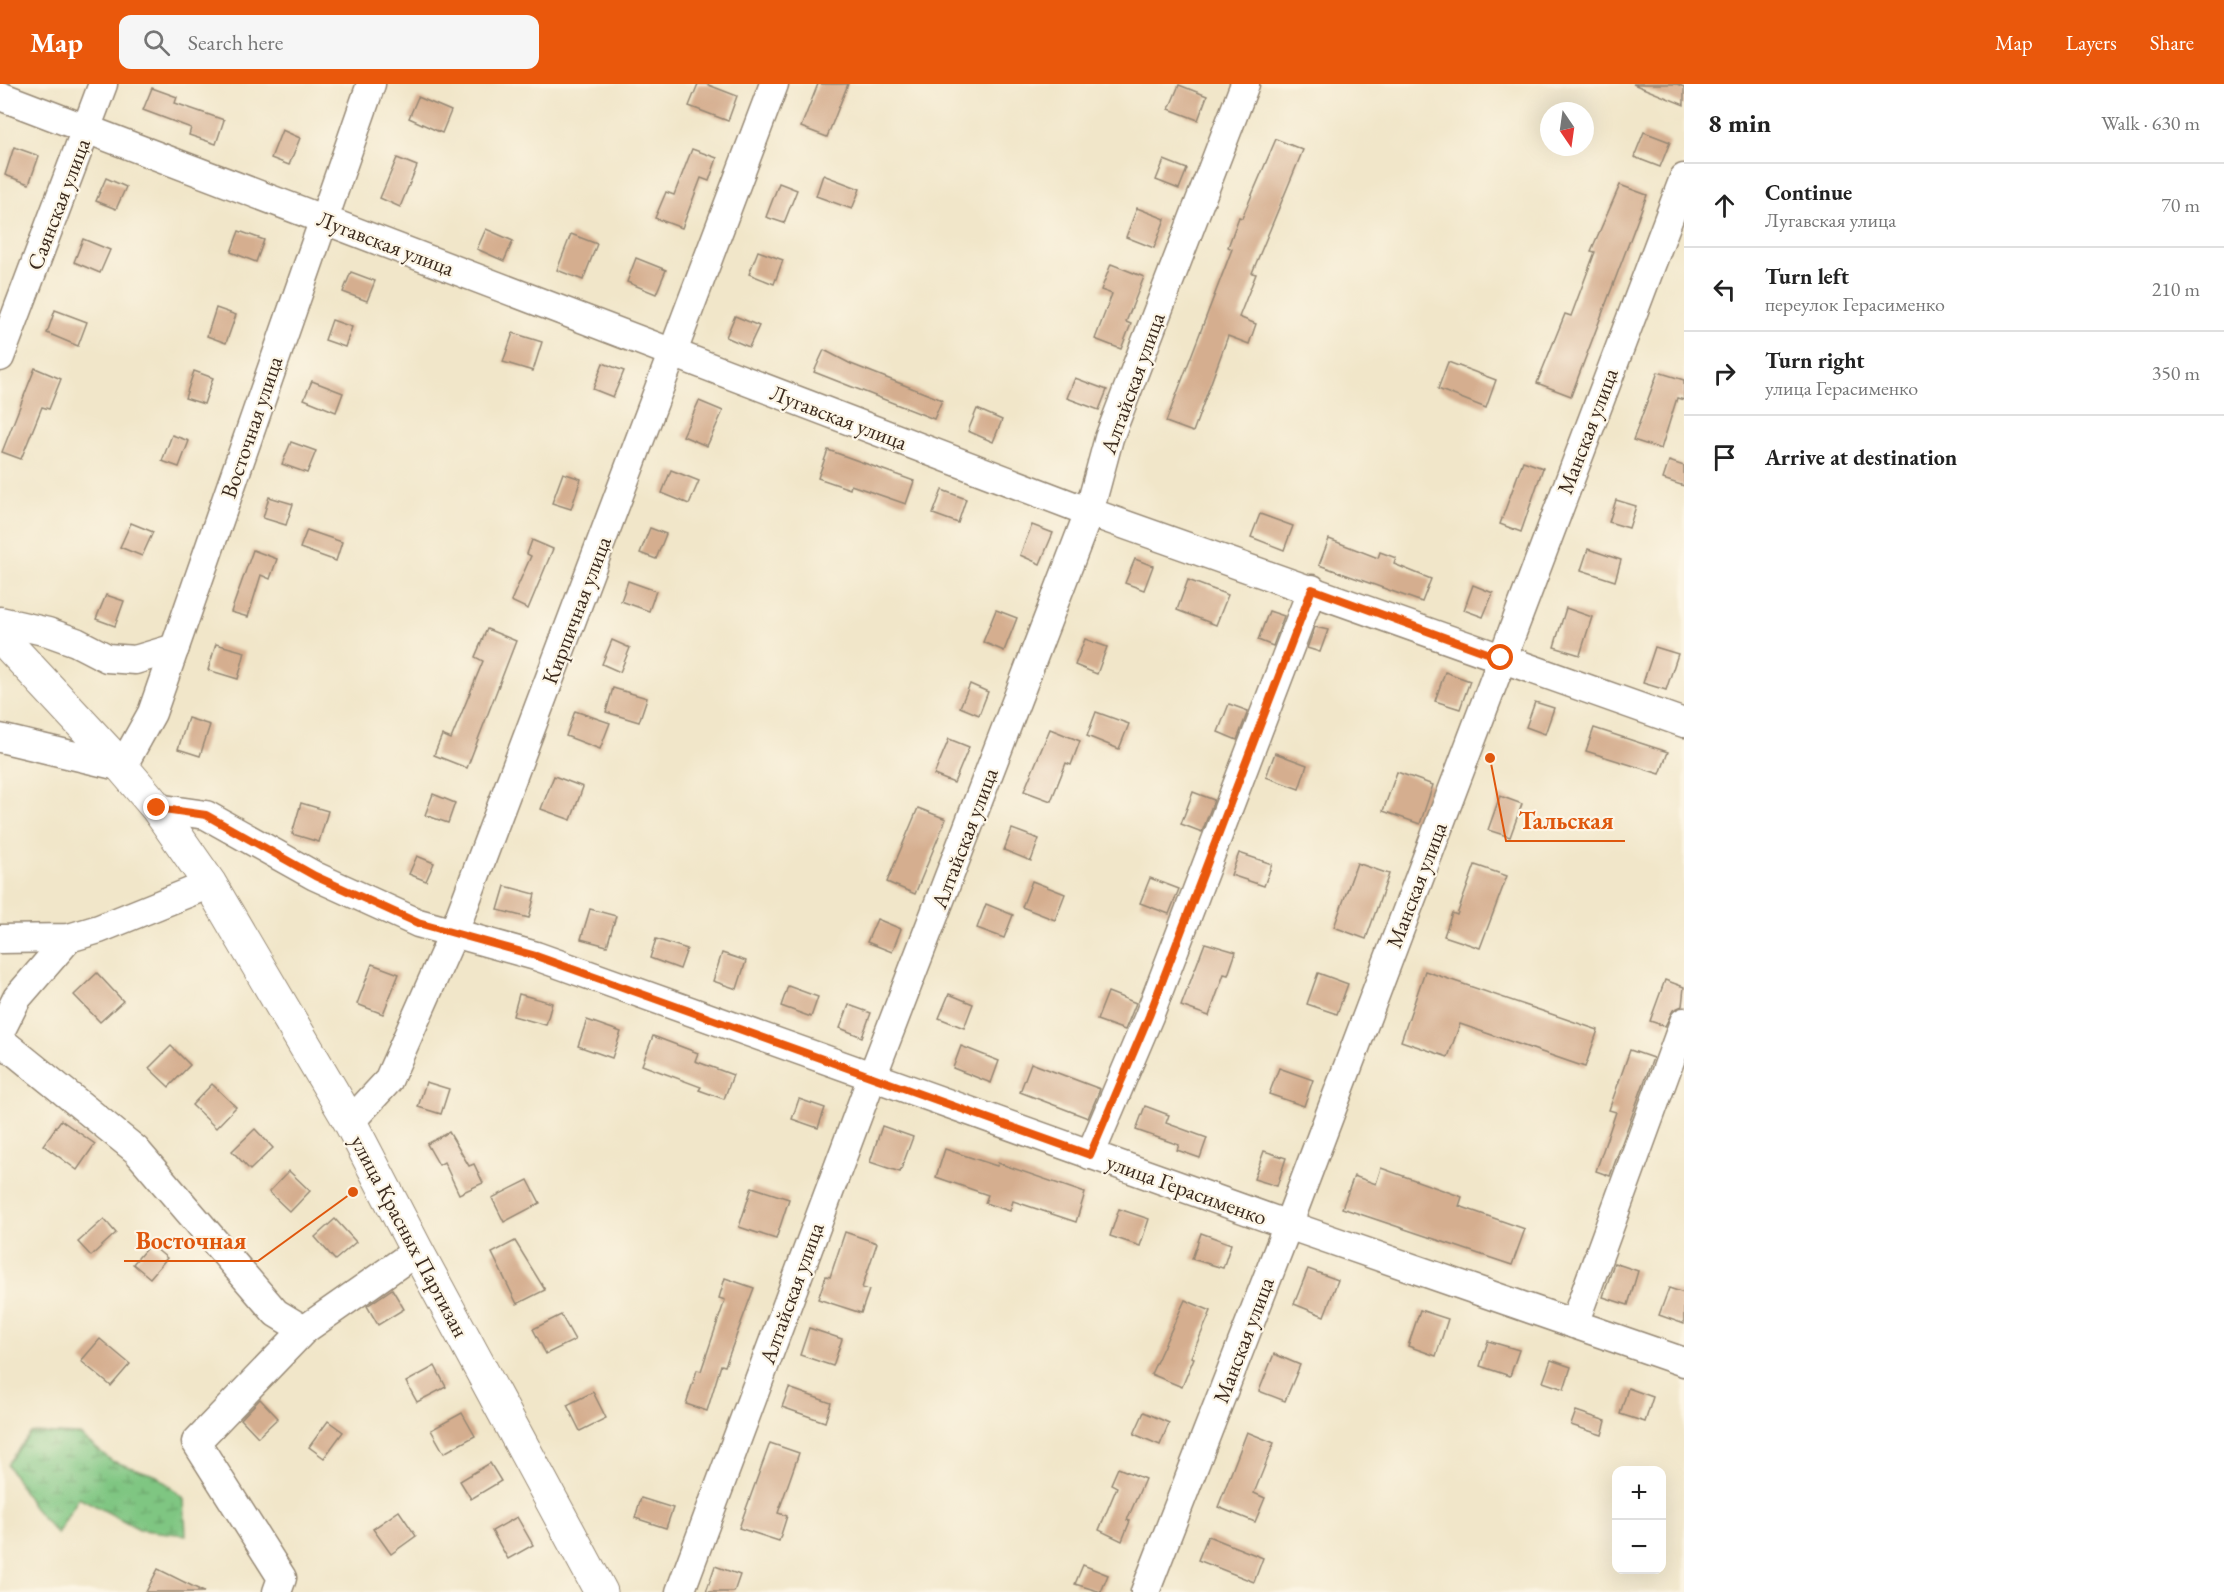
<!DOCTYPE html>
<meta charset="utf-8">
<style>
body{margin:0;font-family:"EB Garamond",serif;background:#f6f6f6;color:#222}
.controls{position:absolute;right:18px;bottom:18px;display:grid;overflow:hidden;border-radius:12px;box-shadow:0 6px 24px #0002}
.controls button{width:54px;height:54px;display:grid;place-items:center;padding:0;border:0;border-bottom:2px solid #e0e0e0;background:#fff;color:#222;font:30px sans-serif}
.compass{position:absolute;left:1540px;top:18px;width:54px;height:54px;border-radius:50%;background:#fff;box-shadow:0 6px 24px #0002;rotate:167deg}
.stop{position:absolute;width:18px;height:18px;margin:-14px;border:4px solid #ea580c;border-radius:50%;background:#fff}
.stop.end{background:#ea580c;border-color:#fff;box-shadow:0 2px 6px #0008}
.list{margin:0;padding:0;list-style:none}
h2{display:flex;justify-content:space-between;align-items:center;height:78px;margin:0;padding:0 24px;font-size:26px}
h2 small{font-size:20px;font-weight:400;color:#767676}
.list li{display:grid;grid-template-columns:39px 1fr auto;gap:18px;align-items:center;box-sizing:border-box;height:84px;padding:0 24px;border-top:2px solid #e0e0e0}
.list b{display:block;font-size:22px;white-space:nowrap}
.list p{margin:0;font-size:20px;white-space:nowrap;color:#767676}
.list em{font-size:20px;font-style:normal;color:#767676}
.icon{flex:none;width:33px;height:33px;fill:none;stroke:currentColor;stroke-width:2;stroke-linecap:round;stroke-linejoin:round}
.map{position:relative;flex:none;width:1684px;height:1508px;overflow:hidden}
header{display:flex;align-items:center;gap:36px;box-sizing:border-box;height:84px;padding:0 30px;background:#ea580c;color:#fff}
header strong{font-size:28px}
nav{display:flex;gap:33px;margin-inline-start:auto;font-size:21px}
.search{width:420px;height:54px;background:#f6f6f6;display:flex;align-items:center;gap:15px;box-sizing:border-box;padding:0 21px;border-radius:12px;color:#767676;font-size:22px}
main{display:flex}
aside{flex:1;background:#fff}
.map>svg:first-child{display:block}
</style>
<header>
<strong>Map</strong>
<div class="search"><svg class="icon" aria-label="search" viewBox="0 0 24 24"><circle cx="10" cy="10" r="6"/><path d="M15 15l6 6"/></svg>Search here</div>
<nav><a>Map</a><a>Layers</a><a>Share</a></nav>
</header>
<main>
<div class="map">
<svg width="1684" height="1508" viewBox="0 0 1684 1508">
<defs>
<pattern id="wetland-marsh" width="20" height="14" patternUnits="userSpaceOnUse" patternTransform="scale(1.5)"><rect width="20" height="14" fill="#7fc682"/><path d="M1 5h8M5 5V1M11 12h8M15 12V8" fill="none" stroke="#69a16a"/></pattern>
</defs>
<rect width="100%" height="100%" fill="#fcf5e5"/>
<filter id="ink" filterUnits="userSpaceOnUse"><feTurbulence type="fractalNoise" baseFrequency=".0167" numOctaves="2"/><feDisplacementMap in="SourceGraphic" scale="12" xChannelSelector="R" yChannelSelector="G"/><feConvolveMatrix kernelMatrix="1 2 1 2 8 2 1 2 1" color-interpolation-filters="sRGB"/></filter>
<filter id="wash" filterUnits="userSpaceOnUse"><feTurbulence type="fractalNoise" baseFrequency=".008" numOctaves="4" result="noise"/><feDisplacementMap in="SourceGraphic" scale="24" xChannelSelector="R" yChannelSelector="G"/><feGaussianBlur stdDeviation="1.35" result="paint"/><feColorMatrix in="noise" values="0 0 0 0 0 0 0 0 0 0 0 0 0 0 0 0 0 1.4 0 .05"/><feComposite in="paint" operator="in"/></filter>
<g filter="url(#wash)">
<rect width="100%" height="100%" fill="#f1e6c9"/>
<path fill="url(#wetland-marsh)" stroke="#5d7850" stroke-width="1.5" d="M31,1349L80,1351L112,1377L157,1392L184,1414L186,1451L141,1446L79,1413L57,1450L33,1423L7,1380Z"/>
<g id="blocks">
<g fill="#d5ae8f">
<path d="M698,0H706L737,12L728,37L689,22Z"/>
<path d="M818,0H848L827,53L801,43Z"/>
<path d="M1633,0H1677L1684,3V21Z"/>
<path d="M1179,1L1207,12L1198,36L1169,25Z"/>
<path d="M152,4L177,13L175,19L224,36L216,60L189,51L191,44L143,26Z"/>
<path d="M418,13L451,27L442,49L409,34Z"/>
<path d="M282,46L300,54L289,81L271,74Z"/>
<path d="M1644,48L1670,58L1660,83L1634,73Z"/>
<path d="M1276,55L1303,66L1252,189L1256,190L1239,233L1256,240L1249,260L1228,252L1193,348L1166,338L1232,165L1228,163L1239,133L1242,134Z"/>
<path d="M14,63L39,72L29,100L5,91Z"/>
<path d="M692,65L717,74L709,97L701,94L682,144L655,134L666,108L674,111Z"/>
<path d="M397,74L417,82L400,123L380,114Z"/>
<path d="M1164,76L1187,85L1179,105L1156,96Z"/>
<path d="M823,91L860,105L852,125L816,112Z"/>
<path d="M106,94L126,103L116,125L96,117Z"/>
<path d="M779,99L797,106L784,139L766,133Z"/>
<path d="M1620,101L1647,111L1571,312L1537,299L1565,230L1571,232L1595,168L1591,167Z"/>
<path d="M1137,124L1165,135L1154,164L1126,153Z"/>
<path d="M486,145L513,157L504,177L477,165Z"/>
<path d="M239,147L264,156L256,178L231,168Z"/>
<path d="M571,150L597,160L583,196L557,186Z"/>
<path d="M83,155L110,166L100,189L74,178Z"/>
<path d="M758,167L783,176L774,200L749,190Z"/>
<path d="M636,174L666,186L656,210L627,198Z"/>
<path d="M1111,180L1144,193L1126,238L1131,240L1121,265L1095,255L1112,210L1101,206Z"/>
<path d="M351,188L375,197L367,217L343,208Z"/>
<path d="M216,224L236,231L226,259L207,252Z"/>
<path d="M55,226L87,238L78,262L47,249Z"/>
<path d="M735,232L759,242L749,263L726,253Z"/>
<path d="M332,236L352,243L345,263L325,256Z"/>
<path d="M513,249L542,258L533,287L503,278Z"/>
<path d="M824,266L851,280L942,316L934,335L814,288Z"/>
<path d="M1448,278L1496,296L1486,324L1438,305Z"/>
<path d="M603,279L624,287L613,313L593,305Z"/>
<path d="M35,284L61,295L49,325L42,323L21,375L2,368Z"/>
<path d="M194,287L213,294L204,320L185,314Z"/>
<path d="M1658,288L1684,296V316L1677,314L1661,365L1633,356Z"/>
<path d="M1075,294L1107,306L1099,326L1067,314Z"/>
<path d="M312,297L343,309L336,328L304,315Z"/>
<path d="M699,317L723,327L707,362L683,352Z"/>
<path d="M977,325L1002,336L993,358L968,347Z"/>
<path d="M172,351L189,357L179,383L162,377Z"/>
<path d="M291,358L316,367L307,389L282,380Z"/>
<path d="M828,366L914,397L906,420L851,401L850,405L818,394Z"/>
<path d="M1523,377L1543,384L1521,448L1500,440Z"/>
<path d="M1669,377L1684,382V402L1663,395Z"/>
<path d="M671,386L699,397L689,420L662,409Z"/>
<path d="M563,389L581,395L571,425L552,419Z"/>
<path d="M942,406L966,415L958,439L933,430Z"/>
<path d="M269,413L293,420L286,441L263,434Z"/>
<path d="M1616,416L1636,422L1629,444L1609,438Z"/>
<path d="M1260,430L1293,442L1284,466L1251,453Z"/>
<path d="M131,439L153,448L142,472L120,463Z"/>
<path d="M1032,441L1053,449L1040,480L1020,471Z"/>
<path d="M650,444L666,450L656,475L640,469Z"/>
<path d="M307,446L342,458L336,477L300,464Z"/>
<path d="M1329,455L1378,474L1380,468L1396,474L1394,480L1431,495L1422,518L1319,481Z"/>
<path d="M532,456L553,465L528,525L511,517L531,472L527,470Z"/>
<path d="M1588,465L1621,476L1615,497L1581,486Z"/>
<path d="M253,466L277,475L270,495L261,491L248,533L231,528Z"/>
<path d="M1135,475L1153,482L1144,506L1125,499Z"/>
<path d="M1188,496L1228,511L1216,541L1177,526Z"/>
<path d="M628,497L656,507L649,527L621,517Z"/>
<path d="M1473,501L1493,509L1483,533L1464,526Z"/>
<path d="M106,511L124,517L115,542L96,535Z"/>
<path d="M1566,524L1592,533L1580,571L1554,563Z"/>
<path d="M996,526L1017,534L1004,567L983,558Z"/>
<path d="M1269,527L1284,532L1273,562L1258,556Z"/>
<path d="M1315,543L1328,546L1320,568L1307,564Z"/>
<path d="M487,545L516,557L467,684L434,671L442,651L451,655L483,577L475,573Z"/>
<path d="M1085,555L1107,563L1097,590L1075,581Z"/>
<path d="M612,556L630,564L620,588L602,580Z"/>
<path d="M216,560L245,568L238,595L208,586Z"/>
<path d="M1655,563L1678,570L1666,606L1643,599Z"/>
<path d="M1445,588L1470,597L1460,625L1435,617Z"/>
<path d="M970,600L988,608L979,631L960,623Z"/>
<path d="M613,604L647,614L639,638L606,628Z"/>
<path d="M1535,618L1554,624L1545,650L1526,643Z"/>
<path d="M1229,620L1248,627L1237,656L1218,648Z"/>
<path d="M575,627L610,639L600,665L566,652Z"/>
<path d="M1096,628L1129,640L1119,665L1087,652Z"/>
<path d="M188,634L210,641L200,672L178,665Z"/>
<path d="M1594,644L1668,668L1660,690L1586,667Z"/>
<path d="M1050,645L1080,657L1071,681L1066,679L1051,717L1024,707Z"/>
<path d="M949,655L969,663L954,699L934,691Z"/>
<path d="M1275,669L1307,681L1299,705L1266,693Z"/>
<path d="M1397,688L1433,701L1420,740L1383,727Z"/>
<path d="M554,692L583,703L571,736L541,725Z"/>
<path d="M1193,708L1214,716L1202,748L1181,740Z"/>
<path d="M433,710L455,719L448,739L425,731Z"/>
<path d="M1500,712L1522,720L1510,753L1488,746Z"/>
<path d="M301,719L328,727L319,758L292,750Z"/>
<path d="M918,724L946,735L915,810L887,798Z"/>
<path d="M1012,745L1039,755L1031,777L1004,766Z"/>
<path d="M1239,769L1272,780L1264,802L1231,791Z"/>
<path d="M417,772L434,779L426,797L409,790Z"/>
<path d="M1357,779L1389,790L1366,855L1334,843Z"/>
<path d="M1475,781L1507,792L1480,864L1444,852L1452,829L1457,831Z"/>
<path d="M1150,794L1179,805L1169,830L1140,819Z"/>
<path d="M1032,797L1065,810L1055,836L1022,823Z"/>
<path d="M505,802L535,810L529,834L498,826Z"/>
<path d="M986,820L1013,831L1004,854L977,844Z"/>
<path d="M590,825L616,832L607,862L581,855Z"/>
<path d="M877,835L901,845L892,868L867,858Z"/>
<path d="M656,855L687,865L680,885L650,874Z"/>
<path d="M1205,859L1236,868L1228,891L1224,890L1209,932L1181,922Z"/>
<path d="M722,869L746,877L737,905L713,897Z"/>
<path d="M372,880L399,890L383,930L357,920Z"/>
<path d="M1425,887L1598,946L1585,983L1460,940L1448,973L1401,957Z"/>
<path d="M97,889L123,917L100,938L74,911Z"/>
<path d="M1318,889L1348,900L1337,930L1307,920Z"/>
<path d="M1665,896L1684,903L1682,922L1673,926L1665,942L1650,937Z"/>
<path d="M788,902L818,913L811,933L781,922Z"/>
<path d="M1108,908L1136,919L1125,946L1097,936Z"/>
<path d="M519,910L552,919L546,941L513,932Z"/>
<path d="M949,910L973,920L964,944L939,934Z"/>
<path d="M849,921L871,929L862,953L840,944Z"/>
<path d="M587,936L621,948L612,974L578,962Z"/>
<path d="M653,952L698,969L695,977L733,991L724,1015L699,1006L701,1003L642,981Z"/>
<path d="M171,962L190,981L169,1003L149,984Z"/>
<path d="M961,962L999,977L991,999L953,984Z"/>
<path d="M1630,966L1653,974L1610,1092L1596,1087L1616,1028L1609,1026Z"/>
<path d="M1031,979L1100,1005L1088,1034L1020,1008Z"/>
<path d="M1279,984L1313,996L1304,1022L1269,1010Z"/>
<path d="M426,998L449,1005L441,1030L418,1023Z"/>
<path d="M212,1000L236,1023L216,1044L192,1021Z"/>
<path d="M799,1015L825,1024L818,1044L792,1035Z"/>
<path d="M1145,1022L1169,1031L1166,1039L1207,1054L1200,1074L1177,1066L1179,1061L1136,1046Z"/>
<path d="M61,1036L95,1060L77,1086L43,1061Z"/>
<path d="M882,1042L913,1053L900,1088L870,1078Z"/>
<path d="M255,1045L273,1064L250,1086L232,1067Z"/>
<path d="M449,1048L469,1082L474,1080L483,1099L459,1110L444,1078L439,1081L427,1060Z"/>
<path d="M945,1065L997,1082L998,1079L1085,1109L1076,1138L1013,1117L1010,1127L985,1119L988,1111L936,1093Z"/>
<path d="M1264,1067L1286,1074L1277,1102L1254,1095Z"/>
<path d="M1381,1084L1462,1113L1459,1122L1525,1145L1512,1181L1342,1124L1354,1092L1376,1100Z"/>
<path d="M289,1087L310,1107L290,1128L269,1108Z"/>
<path d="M528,1096L540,1119L504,1138L492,1114Z"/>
<path d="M752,1103L789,1115L776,1155L739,1143Z"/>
<path d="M1119,1125L1149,1135L1140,1162L1110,1152Z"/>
<path d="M104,1135L116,1149L91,1172L78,1158Z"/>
<path d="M335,1135L356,1158L335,1176L315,1153Z"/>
<path d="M845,1148L877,1159L862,1204L869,1206L861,1229L818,1215L826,1192L830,1193Z"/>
<path d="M1201,1149L1231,1160L1223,1184L1192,1175Z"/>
<path d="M515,1157L545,1206L517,1220L492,1169Z"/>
<path d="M150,1160L167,1174L150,1194L133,1180Z"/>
<path d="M1614,1179L1638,1187L1628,1221L1603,1213Z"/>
<path d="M1308,1185L1338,1196L1324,1232L1294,1220Z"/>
<path d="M725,1194L754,1204L725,1282L721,1281L707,1327L686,1320L697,1286L701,1287L725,1216L719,1214Z"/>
<path d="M1669,1204L1684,1209V1240L1659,1231Z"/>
<path d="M392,1205L404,1225L378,1241L367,1222Z"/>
<path d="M1185,1216L1211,1227L1191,1273L1194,1274L1182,1303L1151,1290Z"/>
<path d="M1420,1226L1448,1235L1436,1272L1408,1262Z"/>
<path d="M561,1231L575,1256L546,1270L533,1245Z"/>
<path d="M809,1244L842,1255L833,1282L800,1271Z"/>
<path d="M100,1255L130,1280L111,1302L81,1277Z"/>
<path d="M1488,1257L1519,1266L1510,1292L1480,1282Z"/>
<path d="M1274,1270L1300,1281L1285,1317L1259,1307Z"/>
<path d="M1551,1276L1571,1283L1564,1305L1543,1298Z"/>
<path d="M435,1282L446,1303L417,1318L406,1298Z"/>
<path d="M789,1304L831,1319L825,1338L782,1323Z"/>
<path d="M1628,1304L1653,1313L1645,1338L1620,1330Z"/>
<path d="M593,1308L606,1334L580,1347L567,1321Z"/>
<path d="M260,1315L278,1334L258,1353L241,1335Z"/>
<path d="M1576,1327L1606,1337L1602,1351L1571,1341Z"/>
<path d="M1144,1328L1169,1339L1160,1361L1134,1350Z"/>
<path d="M462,1329L475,1352L444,1369L431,1346Z"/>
<path d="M328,1337L343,1348L324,1374L309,1363Z"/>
<path d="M1247,1348L1274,1359L1254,1409L1265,1414L1255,1438L1218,1423Z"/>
<path d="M770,1359L799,1369L778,1429L787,1432L779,1457L739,1444Z"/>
<path d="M490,1379L501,1397L471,1415L460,1397Z"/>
<path d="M1118,1384L1145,1395L1127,1436L1130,1437L1122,1457L1099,1446L1117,1403L1111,1400Z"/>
<path d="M641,1414L673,1424L666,1444L635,1434Z"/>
<path d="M399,1427L416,1452L391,1470L373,1445Z"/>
<path d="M517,1433L533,1461L508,1475L492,1447Z"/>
<path d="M1208,1452L1263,1474L1254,1498L1198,1476Z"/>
<path d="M1083,1481L1108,1491L1101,1508L1075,1500Z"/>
<path d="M715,1482L740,1491L734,1508H706Z"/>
<path d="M158,1485L204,1508H146Z"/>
</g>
</g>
</g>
<g filter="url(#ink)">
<use href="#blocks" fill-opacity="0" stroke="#968874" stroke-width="1.5"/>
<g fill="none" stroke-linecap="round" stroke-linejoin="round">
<g stroke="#968874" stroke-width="31">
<g id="minor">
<path d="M0,12L1089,428L1684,639"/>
<path d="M0,273L103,0"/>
<path d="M0,537L48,548L76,558L107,574L135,576L175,564"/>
<path d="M0,654L122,683L152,629L371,0"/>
<path d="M157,724L206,731L315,792L418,839L536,872L1288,1141L1684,1278"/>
<path d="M0,855L69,854L99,845L210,800"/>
<path d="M0,948L17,914L69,854"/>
<path d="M0,956L136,1066L276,1229L304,1246"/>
<path d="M350,1038L388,997L454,848L774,0"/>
<path d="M1090,1071L1149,932L1312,505"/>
<path d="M1574,1240L1684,938"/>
<path d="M277,1508L282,1494L196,1358L304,1246L417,1167"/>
<path d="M680,1508L872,993L1089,428L1109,354L1245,0"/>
<path d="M1145,1508L1288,1141L1684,94"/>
</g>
</g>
<g stroke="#968874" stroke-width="35">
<path id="major" d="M0,552L122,683L157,724L210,800L350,1038L417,1167L601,1508"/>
</g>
<use href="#minor" stroke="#fff" stroke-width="28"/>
<use href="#major" stroke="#fff" stroke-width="33"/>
</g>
</g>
<g fill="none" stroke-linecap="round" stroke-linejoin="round" filter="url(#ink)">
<path stroke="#ea580c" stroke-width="8" d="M157,724L206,731L315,792L418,839L536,872L1090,1071L1149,932L1312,505L1501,574"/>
</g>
<g text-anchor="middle" stroke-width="4.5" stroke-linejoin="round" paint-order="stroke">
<g font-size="22" fill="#3b2a1e" stroke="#fcf5e5">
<text transform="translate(58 120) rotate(-69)" y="8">Саянская улица</text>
<text transform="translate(386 159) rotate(21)" y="8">Лугавская улица</text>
<text transform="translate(1132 299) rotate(-70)" y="8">Алтайская улица</text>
<text transform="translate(839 333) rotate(21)" y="8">Лугавская улица</text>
<text transform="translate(251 343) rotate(-71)" y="8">Восточная улица</text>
<text transform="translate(1587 347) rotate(-69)" y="8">Манская улица</text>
<text transform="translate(576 526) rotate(-69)" y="8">Кирпичная улица</text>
<text transform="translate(964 754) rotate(-69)" y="8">Алтайская улица</text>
<text transform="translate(1416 801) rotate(-69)" y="8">Манская улица</text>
<text transform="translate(1187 1105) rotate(20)" y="8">улица Герасименко</text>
<text transform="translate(410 1152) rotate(62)" y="8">улица Красных Партизан</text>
<text transform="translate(791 1209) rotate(-70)" y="8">Алтайская улица</text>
<text transform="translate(1243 1256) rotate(-69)" y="8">Манская улица</text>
</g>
</g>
<path fill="none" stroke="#df570d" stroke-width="2" d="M1490 674L1506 757H1625M353 1108L258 1177H124"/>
<g fill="#df570d" stroke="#fcf5e5" stroke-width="2">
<circle cx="1490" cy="674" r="6"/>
<circle cx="353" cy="1108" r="6"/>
</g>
<g font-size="24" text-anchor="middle" font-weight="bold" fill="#df570d" stroke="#fcf5e5" stroke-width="4.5" stroke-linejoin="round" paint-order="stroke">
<text x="1566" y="745">Тальская</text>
<text x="191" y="1165">Восточная</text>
</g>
</svg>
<div class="controls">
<button>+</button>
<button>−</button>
</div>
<svg class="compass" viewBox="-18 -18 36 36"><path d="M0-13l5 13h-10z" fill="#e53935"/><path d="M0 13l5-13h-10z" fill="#767676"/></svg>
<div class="stop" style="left:1501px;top:574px"></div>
<div class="stop end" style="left:157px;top:724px"></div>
</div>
<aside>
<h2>8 min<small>Walk · 630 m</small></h2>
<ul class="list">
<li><svg class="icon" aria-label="ahead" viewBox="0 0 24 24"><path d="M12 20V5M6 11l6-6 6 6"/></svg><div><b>Continue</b><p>Лугавская улица</p></div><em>70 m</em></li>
<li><svg class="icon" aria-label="left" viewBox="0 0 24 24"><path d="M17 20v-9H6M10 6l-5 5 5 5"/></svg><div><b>Turn left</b><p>переулок Герасименко</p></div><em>210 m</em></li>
<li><svg class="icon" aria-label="right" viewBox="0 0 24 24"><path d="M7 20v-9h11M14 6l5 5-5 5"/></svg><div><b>Turn right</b><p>улица Герасименко</p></div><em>350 m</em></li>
<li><svg class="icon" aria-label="arrive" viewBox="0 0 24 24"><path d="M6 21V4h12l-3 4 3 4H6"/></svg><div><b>Arrive at destination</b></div></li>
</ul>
</aside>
</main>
